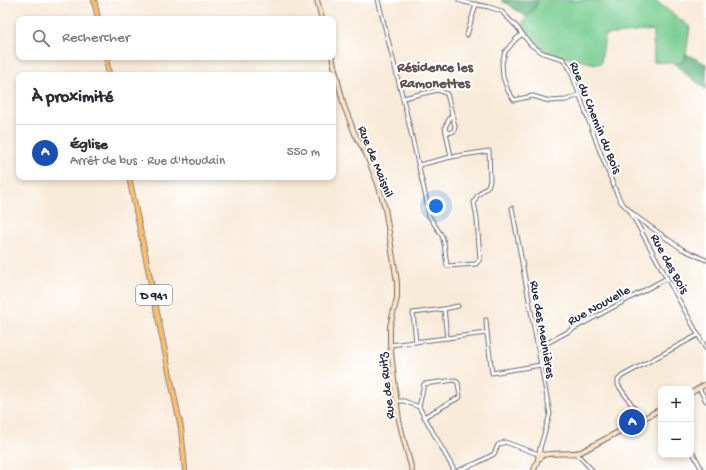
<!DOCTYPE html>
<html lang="fr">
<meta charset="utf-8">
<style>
body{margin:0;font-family:"Gochi Hand",sans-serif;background:#f7f7f7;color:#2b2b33}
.controls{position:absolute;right:12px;bottom:12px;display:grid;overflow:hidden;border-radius:8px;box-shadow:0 2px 6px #0003}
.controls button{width:36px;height:36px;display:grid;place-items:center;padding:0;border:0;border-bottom:1px solid #e1e1e2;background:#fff;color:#2b2b33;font:20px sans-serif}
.you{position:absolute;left:436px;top:206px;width:14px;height:14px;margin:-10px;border:3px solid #fff;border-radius:50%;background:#1a73e8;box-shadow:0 0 0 6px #1a73e833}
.badge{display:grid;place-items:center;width:26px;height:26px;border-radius:50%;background:#1f6fb2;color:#fff;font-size:13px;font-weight:700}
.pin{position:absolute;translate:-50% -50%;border:2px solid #fff;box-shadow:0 1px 4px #0006}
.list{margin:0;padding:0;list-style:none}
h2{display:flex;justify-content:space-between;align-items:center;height:52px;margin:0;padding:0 16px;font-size:17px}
h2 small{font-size:13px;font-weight:400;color:#7c7c81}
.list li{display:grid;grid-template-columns:26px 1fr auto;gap:12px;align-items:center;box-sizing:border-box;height:56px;padding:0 16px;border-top:1px solid #e1e1e2}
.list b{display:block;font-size:15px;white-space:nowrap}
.list p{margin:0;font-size:13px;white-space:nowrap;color:#7c7c81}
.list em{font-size:13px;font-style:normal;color:#7c7c81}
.icon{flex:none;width:22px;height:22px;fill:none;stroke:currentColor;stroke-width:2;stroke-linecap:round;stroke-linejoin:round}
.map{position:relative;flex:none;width:706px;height:470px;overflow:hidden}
.search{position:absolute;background:#fff;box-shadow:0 2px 6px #0003;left:16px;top:16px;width:320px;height:44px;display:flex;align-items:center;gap:10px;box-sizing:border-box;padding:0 14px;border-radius:8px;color:#7c7c81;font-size:15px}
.panel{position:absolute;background:#fff;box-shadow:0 2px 6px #0003;left:16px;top:72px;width:320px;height:108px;border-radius:8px}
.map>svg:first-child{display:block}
</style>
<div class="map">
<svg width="706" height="470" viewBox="0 0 706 470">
<rect width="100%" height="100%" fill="#fff"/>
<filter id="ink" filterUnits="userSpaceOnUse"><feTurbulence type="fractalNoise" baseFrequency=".025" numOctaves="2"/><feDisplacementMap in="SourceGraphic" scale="8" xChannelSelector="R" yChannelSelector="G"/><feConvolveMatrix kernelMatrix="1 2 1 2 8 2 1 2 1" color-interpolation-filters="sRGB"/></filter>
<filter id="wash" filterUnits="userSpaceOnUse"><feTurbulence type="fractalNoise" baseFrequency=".012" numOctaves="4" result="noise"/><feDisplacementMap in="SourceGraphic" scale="16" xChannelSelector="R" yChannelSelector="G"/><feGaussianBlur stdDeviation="0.9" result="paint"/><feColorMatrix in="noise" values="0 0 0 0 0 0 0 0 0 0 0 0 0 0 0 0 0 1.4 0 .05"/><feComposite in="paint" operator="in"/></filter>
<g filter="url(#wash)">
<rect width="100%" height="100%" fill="#f8ead8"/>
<path fill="#77cc90" stroke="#4c7766" d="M538,0H655L690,27L686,54L684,62L675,63L654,62L653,35L655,30L605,35L601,63L596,64C579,60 554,57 539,47C531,42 525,35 519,27L536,6Z"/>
<g fill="#61b07a" stroke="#42695a">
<path d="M501,0H538L536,6L527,17Z"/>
<path d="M686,54L706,64V89L684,73L675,63L684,62Z"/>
</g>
</g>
<g filter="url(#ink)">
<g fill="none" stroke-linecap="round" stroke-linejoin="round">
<g stroke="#6d6872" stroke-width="5">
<g id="street">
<path d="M378,0L406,111L426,198L429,216L442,236L444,243L447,266L476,264L480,259L477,219L474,202L477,196L488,186L490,181L489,151L451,157L419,165"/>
<path d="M459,0L464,2L489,7L501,11L516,26L531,45L543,53L563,59L570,69L599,149L617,194L621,202L634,215L666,238L682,249L706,260"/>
<path d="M522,34L515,40L505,52L502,63L503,77L508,91L514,100L533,96L549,101L566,100L579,95"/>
<path d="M467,35L476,4"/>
<path d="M403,98L438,90L447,94L455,126L454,131C451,133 449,133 446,132"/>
<path d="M451,157L445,127L452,114"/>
<path d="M512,208L550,414L540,448L539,453"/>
<path d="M631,214L636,222L706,349"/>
<path d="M444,309L458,306"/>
<path d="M486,320L487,333"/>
<path d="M416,342L413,313L444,309L447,338"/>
<path d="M390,345L487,333L492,373L541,365"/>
<path d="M538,348L667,278"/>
<path d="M699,388L706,401"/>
<path d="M396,401H404L419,407L454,470"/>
<path d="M419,407L424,384L455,380L458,383L460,397L424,417"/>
<path d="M642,419L618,385V380L622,376L698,335"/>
<path d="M691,449L702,470"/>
<path d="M576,453L592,470"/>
<path d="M459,470L477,463L494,454L498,445L505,442L538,454"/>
</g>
</g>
<g stroke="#6d6872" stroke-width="6">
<g id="secondary">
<path d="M317,0L322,19"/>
<path d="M332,57L344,106L355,134L366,154L378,184L385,208L397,282V298L390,326V342L396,397L399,420L403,437L412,470"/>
<path d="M691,393L706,384"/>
<path d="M539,458L538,455L540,453L543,455C556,452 569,455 581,452L661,409"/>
<path d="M534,470L538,459L539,458H541"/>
</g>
</g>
<g stroke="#6d6872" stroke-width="6">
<g id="primary">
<path d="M94,0L98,19"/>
<path d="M106,57L109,75"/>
<path d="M129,177L143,244L170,376L181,428L185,470"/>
</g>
</g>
<use href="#street" stroke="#fff" stroke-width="3"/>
<use href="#secondary" stroke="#fde5c5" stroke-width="4"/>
<use href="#primary" stroke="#f9bf6d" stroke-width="4.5"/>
</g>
</g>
<g text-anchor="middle" stroke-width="4" stroke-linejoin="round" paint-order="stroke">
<rect fill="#fff" stroke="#646476" stroke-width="1" x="136" y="285" width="36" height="20" rx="3"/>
<g font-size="12" font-weight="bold" fill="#22223b">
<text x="154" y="299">D 941</text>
</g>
<g font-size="13" fill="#22223b" stroke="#fff">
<text transform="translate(597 117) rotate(68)" y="5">Rue du Chemin du Bois</text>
<text transform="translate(377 161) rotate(68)" y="5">Rue de Maisnil</text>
<text transform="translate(671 263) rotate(61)" y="5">Rue des Bois</text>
<text transform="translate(598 304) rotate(-29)" y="5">Rue Nouvelle</text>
<text transform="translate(544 329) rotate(80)" y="5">Rue des Meunières</text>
<text transform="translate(385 386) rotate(-97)" y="5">Rue de Ruitz</text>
</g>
<g font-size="14" font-weight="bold" fill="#60504f" stroke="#fff">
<text x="435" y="71">Résidence les<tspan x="435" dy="16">Ramonettes</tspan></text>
</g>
</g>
</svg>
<div class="controls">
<button>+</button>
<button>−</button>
</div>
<div class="you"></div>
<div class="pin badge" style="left:632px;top:422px;background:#1a4fb4">A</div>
<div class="search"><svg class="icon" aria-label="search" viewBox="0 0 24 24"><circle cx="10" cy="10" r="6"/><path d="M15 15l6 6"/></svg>Rechercher</div>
<section class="panel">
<h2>À proximité<small></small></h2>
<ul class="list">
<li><span class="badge" style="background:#1a4fb4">A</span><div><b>Église</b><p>Arrêt de bus · Rue d'Houdain</p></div><em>550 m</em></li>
</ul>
</section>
</div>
